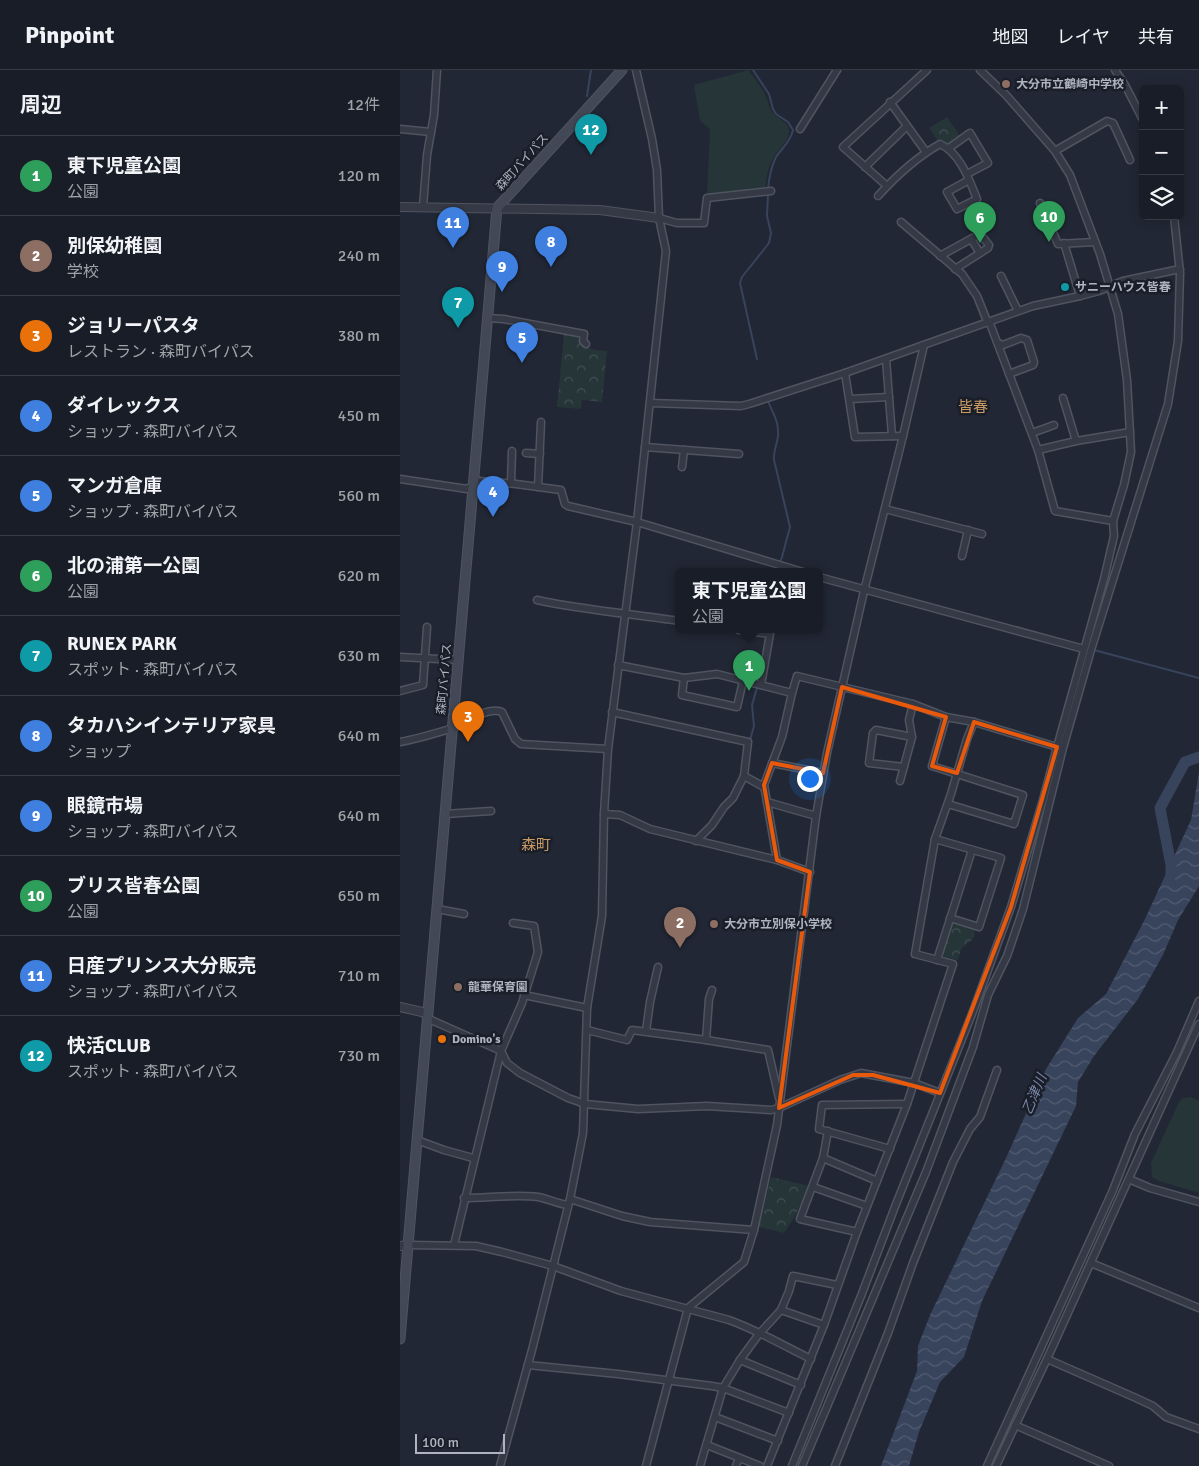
<!DOCTYPE html>
<html lang="ja">
<meta charset="utf-8">
<style>
body{margin:0;font-family:Signika,"Noto Sans JP",sans-serif;background:#22262f;color:#f1f3f6}
.controls{position:absolute;right:15px;top:15px;display:grid;overflow:hidden;border-radius:8px;box-shadow:0 2px 12px #0003}
.controls button{width:45px;height:45px;display:grid;place-items:center;padding:0;border:0;border-bottom:1px solid #373b44;background:#191d27;color:#f1f3f6;font:25px sans-serif}
.scale{position:absolute;left:15px;bottom:12px;width:90px;box-sizing:border-box;padding-left:5px;border:2px solid #aeb4c2;border-top:0;font-size:14px;line-height:18px;white-space:nowrap;color:#aeb4c2;-webkit-text-stroke:4px #1a1e29;paint-order:stroke}
.you{position:absolute;left:409px;top:708px;width:18px;height:18px;margin:-12px;border:4px solid #fff;border-radius:50%;background:#1a73e8;box-shadow:0 0 0 8px #1a73e833}
.badge{display:grid;place-items:center;width:32px;height:32px;border-radius:50%;background:#8c9099;color:#fff;font-size:16px;font-weight:700}
.pin{position:absolute;translate:-50% -41px;filter:drop-shadow(0 1px 2px #0008)}
.pin::after{content:'';position:absolute;top:26px;width:18px;height:15px;background:inherit;clip-path:polygon(0 0,100% 0,50% 100%)}
.popup{position:absolute;left:275px;top:498px;width:148px;height:65px;box-sizing:border-box;display:grid;place-content:center;border-radius:8px;background:#191d27;filter:drop-shadow(0 1px 4px #0005);font-size:16px;white-space:nowrap;color:#9fa2a7}
.popup b{font-size:19px;color:#f1f3f6}
.popup::after{content:'';position:absolute;left:50%;top:100%;margin-left:-10px;border:10px solid transparent;border-top-color:#191d27}
.list{margin:0;padding:0;list-style:none}
h2{display:flex;justify-content:space-between;align-items:center;height:65px;margin:0;padding:0 20px;font-size:21px}
h2 small{font-size:16px;font-weight:400;color:#9fa2a7}
.list li{display:grid;grid-template-columns:32px 1fr auto;gap:15px;align-items:center;box-sizing:border-box;height:80px;padding:0 20px;border-top:1px solid #373b44}
.list b{display:block;font-size:19px;white-space:nowrap}
.list p{margin:0;font-size:16px;white-space:nowrap;color:#9fa2a7}
.list em{font-size:16px;font-style:normal;color:#9fa2a7}
.icon{flex:none;width:28px;height:28px;fill:none;stroke:currentColor;stroke-width:2;stroke-linecap:round;stroke-linejoin:round}
.map{position:relative;flex:none;width:799px;height:1396px;overflow:hidden}
header{display:flex;align-items:center;gap:30px;box-sizing:border-box;height:70px;padding:0 25px;background:#191d27;border-bottom:1px solid #373b44}
header strong{font-size:24px}
nav{display:flex;gap:28px;margin-inline-start:auto;font-size:18px}
main{display:flex}
aside{flex:1;background:#191d27}
.map>svg:first-child{display:block}
</style>
<header>
<strong>Pinpoint</strong>
<nav><a>地図</a><a>レイヤ</a><a>共有</a></nav>
</header>
<main>
<aside>
<h2>周辺<small>12件</small></h2>
<ul class="list">
<li><span class="badge" style="background:#2e9e5b">1</span><div><b>東下児童公園</b><p>公園</p></div><em>120 m</em></li>
<li><span class="badge" style="background:#8d6e63">2</span><div><b>別保幼稚園</b><p>学校</p></div><em>240 m</em></li>
<li><span class="badge" style="background:#e8710a">3</span><div><b>ジョリーパスタ</b><p>レストラン · 森町バイパス</p></div><em>380 m</em></li>
<li><span class="badge" style="background:#3f7fe0">4</span><div><b>ダイレックス</b><p>ショップ · 森町バイパス</p></div><em>450 m</em></li>
<li><span class="badge" style="background:#3f7fe0">5</span><div><b>マンガ倉庫</b><p>ショップ · 森町バイパス</p></div><em>560 m</em></li>
<li><span class="badge" style="background:#2e9e5b">6</span><div><b>北の浦第一公園</b><p>公園</p></div><em>620 m</em></li>
<li><span class="badge" style="background:#0f9aa8">7</span><div><b>RUNEX PARK</b><p>スポット · 森町バイパス</p></div><em>630 m</em></li>
<li><span class="badge" style="background:#3f7fe0">8</span><div><b>タカハシインテリア家具</b><p>ショップ</p></div><em>640 m</em></li>
<li><span class="badge" style="background:#3f7fe0">9</span><div><b>眼鏡市場</b><p>ショップ · 森町バイパス</p></div><em>640 m</em></li>
<li><span class="badge" style="background:#2e9e5b">10</span><div><b>ブリス皆春公園</b><p>公園</p></div><em>650 m</em></li>
<li><span class="badge" style="background:#3f7fe0">11</span><div><b>日産プリンス大分販売</b><p>ショップ · 森町バイパス</p></div><em>710 m</em></li>
<li><span class="badge" style="background:#0f9aa8">12</span><div><b>快活CLUB</b><p>スポット · 森町バイパス</p></div><em>730 m</em></li>
</ul>
</aside>
<div class="map">
<svg width="799" height="1396" viewBox="0 0 799 1396">
<defs>
<pattern id="forest-crowns" width="20" height="18" patternUnits="userSpaceOnUse" patternTransform="scale(1.25)"><rect width="20" height="18" fill="#263538"/><path d="M2 6a3 3 0 1 1 6 0M12 15a3 3 0 1 1 6 0" fill="none" stroke="#435053"/></pattern>
<pattern id="water-waves" width="16" height="10" patternUnits="userSpaceOnUse" patternTransform="scale(1.25)"><rect width="16" height="10" fill="#38435c"/><path d="M0 5q4-4 8 0t8 0" fill="none" stroke="#525c72"/></pattern>
</defs>
<rect width="100%" height="100%" fill="#212734"/>
<g fill="#263538">
<path d="M348,0C355,9 363,18 367,29C369,35 369,38 373,43C379,50 391,53 389,63C388,72 377,80 373,89C367,98 367,108 365,119L310,125L307,123L310,59L300,51L294,15Z"/>
<path d="M791,1027L799,1031V1123L759,1111L752,1107L751,1093L779,1032L783,1028Z"/>
</g>
<g fill="url(#forest-crowns)">
<path d="M547,47L562,69L549,78L540,74L529,58Z"/>
<path d="M164,264L176,265C184,279 192,280 207,281L202,332L182,330L181,339L157,337Z"/>
<path d="M555,852L574,858C577,870 569,871 562,878C560,881 559,886 558,890L545,887L542,884L551,854Z"/>
<path d="M371,1107L410,1116L394,1148L384,1163L359,1157Z"/>
</g>
<path fill="url(#water-waves)" d="M799,702V816L778,850L763,885L738,929L694,986L678,1012L676,1036L582,1231L564,1287L540,1312L519,1362L509,1396H481L517,1301L518,1276L530,1245L606,1088L646,999L678,948L706,924L744,851L791,750Z"/>
<g fill="none" stroke-linecap="round" stroke-linejoin="round">
<g stroke="#38435c" stroke-width="2">
<path d="M353,0L369,24L373,39L376,44L388,52L393,60C391,71 382,78 376,87C371,97 369,108 368,119"/>
<path d="M187,26L191,0"/>
<path d="M357,289L340,213L342,207L369,173L371,163L367,146L368,124"/>
<path d="M368,331C373,344 379,351 378,366C377,375 373,381 374,390L390,457L382,487L376,502"/>
<path d="M694,580L799,608"/>
<path d="M350,670L354,656L352,635L357,618"/>
</g>
<path stroke="#38435c" stroke-width="11" d="M771,805V795L760,738L785,692L799,687"/>
<g stroke="#4f5460" stroke-width="9">
<g id="minor">
<path d="M715,0L725,15L743,50"/>
<path d="M490,32L526,82"/>
<path d="M0,59L31,62"/>
<path d="M400,59L437,0"/>
<path d="M549,78L570,63L588,93L567,104"/>
<path d="M655,81L707,51L713,53L730,90"/>
<path d="M465,97L507,56"/>
<path d="M487,116L443,77L527,0"/>
<path d="M478,126C496,106 517,87 540,74C560,83 569,109 577,129L557,139L547,122L569,110"/>
<path d="M640,133L658,174L695,172"/>
<path d="M23,137L27,85L34,45L37,0"/>
<path d="M259,148L277,153H304L307,128L371,121"/>
<path d="M501,152L562,204L577,226L587,251"/>
<path d="M571,169L580,183"/>
<path d="M664,173L680,226"/>
<path d="M540,186L580,164L589,175L588,178L555,199"/>
<path d="M601,206L618,241"/>
<path d="M87,248L104,249L184,264L183,271L186,274"/>
<path d="M589,251L638,380L655,441L713,451"/>
<path d="M598,273L603,275L621,268L627,270L634,292L633,295L609,304"/>
<path d="M486,289L492,366"/>
<path d="M445,303L455,367L503,366"/>
<path d="M663,328L676,371"/>
<path d="M450,329L489,327"/>
<path d="M250,333L341,336L349,334L445,303L633,236L680,226L699,221L723,211L780,199"/>
<path d="M632,363L654,355"/>
<path d="M245,377L339,384"/>
<path d="M638,380L676,371L730,362"/>
<path d="M126,383L140,384"/>
<path d="M282,397L284,380"/>
<path d="M0,409L67,419L79,411L116,414L161,420L165,434L168,436L237,452L403,502"/>
<path d="M111,413L112,381"/>
<path d="M138,417L141,352"/>
<path d="M485,439L582,464"/>
<path d="M562,486L568,460"/>
<path d="M419,507L684,579"/>
<path d="M137,530C184,540 232,544 279,551"/>
<path d="M339,560L370,564L361,615"/>
<path d="M0,587L58,590"/>
<path d="M218,595L284,608L317,604L392,623L397,606L513,634L546,647L574,652L657,677"/>
<path d="M284,608L282,625L337,637L343,611"/>
<path d="M0,621L23,615L27,557"/>
<path d="M212,642L348,672L344,706L364,717"/>
<path d="M546,647L532,696L623,725L614,754L548,734"/>
<path d="M0,672C17,669 33,664 50,659C66,654 85,636 102,642L115,669L121,674L208,679"/>
<path d="M372,693L423,703"/>
<path d="M504,697L469,693L473,663L476,660L512,667"/>
<path d="M500,711L512,667L509,650L513,634"/>
<path d="M367,732L416,746"/>
<path d="M45,744L91,741"/>
<path d="M204,744L220,745L250,759L377,790L410,802"/>
<path d="M535,769L601,788L579,857L550,848"/>
<path d="M296,771L312,755L324,737L333,728L344,706"/>
<path d="M377,790L364,715L382,667L392,623"/>
<path d="M37,839L64,844"/>
<path d="M537,890L572,780"/>
<path d="M124,925L187,938"/>
<path d="M25,945L31,950L101,981L107,993L120,1003L168,1028L185,1034L238,1039L307,1036L371,1040L379,1038L440,1010L461,1003L514,1013L540,1023"/>
<path d="M187,960L227,970L232,960L306,970L368,980L379,1028"/>
<path d="M246,961L250,932L258,897"/>
<path d="M306,970L309,929L312,920"/>
<path d="M428,1061L423,1088L400,1149L457,1162"/>
<path d="M17,1070L44,1080L73,1088"/>
<path d="M490,1079L419,1059L422,1035L507,1034"/>
<path d="M423,1088L477,1111"/>
<path d="M729,1109L750,1118L799,1132"/>
<path d="M413,1117L467,1136"/>
<path d="M64,1128C88,1128 114,1124 138,1127C149,1129 158,1134 168,1135"/>
<path d="M170,1129L222,1146L250,1152L354,1160"/>
<path d="M8,1175L76,1176L102,1182L153,1196L221,1221L329,1250C357,1260 384,1276 411,1289"/>
<path d="M54,1175L101,981L122,933L138,882L134,856L113,853"/>
<path d="M691,1193L799,1238"/>
<path d="M381,1240L424,1255"/>
<path d="M647,1289L736,1328L753,1336L766,1347L799,1359"/>
<path d="M340,1290L401,1315"/>
<path d="M128,1295L218,1304L312,1316L323,1318L389,1343"/>
<path d="M315,1347L378,1371"/>
<path d="M615,1355L709,1396"/>
<path d="M307,1375L360,1396"/>
<path d="M100,1396L132,1280L170,1129L183,1063L187,938L202,846L204,744L208,679L237,452L266,181L259,148L257,100L252,69L236,0"/>
<path d="M246,1396L288,1238L344,1192L354,1160L377,1055L416,746L427,683L464,521L503,366L524,275"/>
<path d="M300,1396L323,1318L340,1290L359,1264L381,1240L389,1221L393,1206L437,1215"/>
<path d="M336,1396L339,1388"/>
<path d="M367,1396L424,1255L457,1162L507,1034L553,894L515,884L535,769L551,724L567,669L574,652"/>
<path d="M392,1396L461,1226L496,1134L572,944L611,837L643,730L657,677L704,509L714,466L713,451L724,415L731,382L727,310L718,244L700,184L670,105L655,81L606,25L580,0"/>
<path d="M402,1396L526,1102L573,977L588,925L607,886L623,839L663,678L691,580L768,334L778,271L780,203L774,146"/>
<path d="M435,1396L488,1263L513,1193L553,1092L570,1059L580,1047L597,1000"/>
<path d="M587,1396L713,1120L735,1064L777,982L799,931"/>
<path d="M596,1396L647,1289L799,954"/>
</g>
</g>
<g stroke="#4f5460" stroke-width="10">
<g id="tertiary">
<path d="M0,137L200,140L259,148"/>
<path d="M0,937L22,942"/>
<path d="M0,1176L8,1175"/>
</g>
</g>
<g stroke="#4f5460" stroke-width="11">
<path id="secondary" d="M0,1269L97,138L222,0"/>
</g>
<use href="#minor" stroke="#343945" stroke-width="6"/>
<use href="#tertiary" stroke="#343945" stroke-width="8"/>
<use href="#secondary" stroke="#434857" stroke-width="9"/>
</g>
<path fill="none" stroke="#e8590c" stroke-width="4" stroke-linejoin="round" d="M442,617L546,647L532,696L557,703L574,652L657,677L611,837L540,1023L473,1005H453L379,1038L410,802L377,790L364,715L372,693L423,703Z"/>
<g fill="#8d6e63" stroke="#1a1e29" stroke-width="2">
<circle cx="606" cy="14" r="5"/>
<circle cx="314" cy="854" r="5"/>
<circle cx="58" cy="917" r="5"/>
</g>
<circle fill="#0f9aa8" stroke="#1a1e29" stroke-width="2" cx="665" cy="217" r="5"/>
<circle fill="#e8710a" stroke="#1a1e29" stroke-width="2" cx="42" cy="969" r="5"/>
<g text-anchor="middle" stroke-width="5" stroke-linejoin="round" paint-order="stroke">
<g font-size="12" font-weight="bold" fill="#aeb4c2" stroke="#1a1e29" text-anchor="start">
<text x="616" y="18">大分市立鶴崎中学校</text>
<text x="675" y="221">サニーハウス皆春</text>
<text x="324" y="858">大分市立別保小学校</text>
<text x="68" y="921">龍華保育園</text>
<text x="52" y="973">Domino's</text>
</g>
<g font-size="12" fill="#aeb4c2" stroke="#1a1e29">
<text transform="translate(122 92) rotate(-48)" y="4">森町バイパス</text>
<text transform="translate(44 609) rotate(-85)" y="4">森町バイパス</text>
</g>
<g font-size="14" font-style="italic" fill="#7987a8" stroke="#1a1e29">
<text transform="translate(634 1024) rotate(-67)" y="5">乙津川</text>
</g>
<g font-size="15" fill="#c89b63" stroke="#1a1e29">
<text x="573" y="342">皆春</text>
<text x="136" y="780">森町</text>
</g>
</g>
</svg>
<div class="controls">
<button>+</button>
<button>−</button>
<button><svg class="icon" aria-label="layers" viewBox="0 0 24 24"><path d="M12 4l9 5-9 5-9-5zM3 14l9 5 9-5"/></svg></button>
</div>
<div class="scale">100 m</div>
<div class="you"></div>
<div class="pin badge" style="left:349px;top:621px;background:#2e9e5b">1</div>
<div class="popup"><b>東下児童公園</b>公園</div>
<div class="pin badge" style="left:280px;top:878px;background:#8d6e63">2</div>
<div class="pin badge" style="left:68px;top:672px;background:#e8710a">3</div>
<div class="pin badge" style="left:93px;top:447px;background:#3f7fe0">4</div>
<div class="pin badge" style="left:122px;top:293px;background:#3f7fe0">5</div>
<div class="pin badge" style="left:580px;top:173px;background:#2e9e5b">6</div>
<div class="pin badge" style="left:58px;top:258px;background:#0f9aa8">7</div>
<div class="pin badge" style="left:151px;top:197px;background:#3f7fe0">8</div>
<div class="pin badge" style="left:102px;top:222px;background:#3f7fe0">9</div>
<div class="pin badge" style="left:649px;top:172px;background:#2e9e5b">10</div>
<div class="pin badge" style="left:53px;top:178px;background:#3f7fe0">11</div>
<div class="pin badge" style="left:191px;top:85px;background:#0f9aa8">12</div>
</div>
</main>
